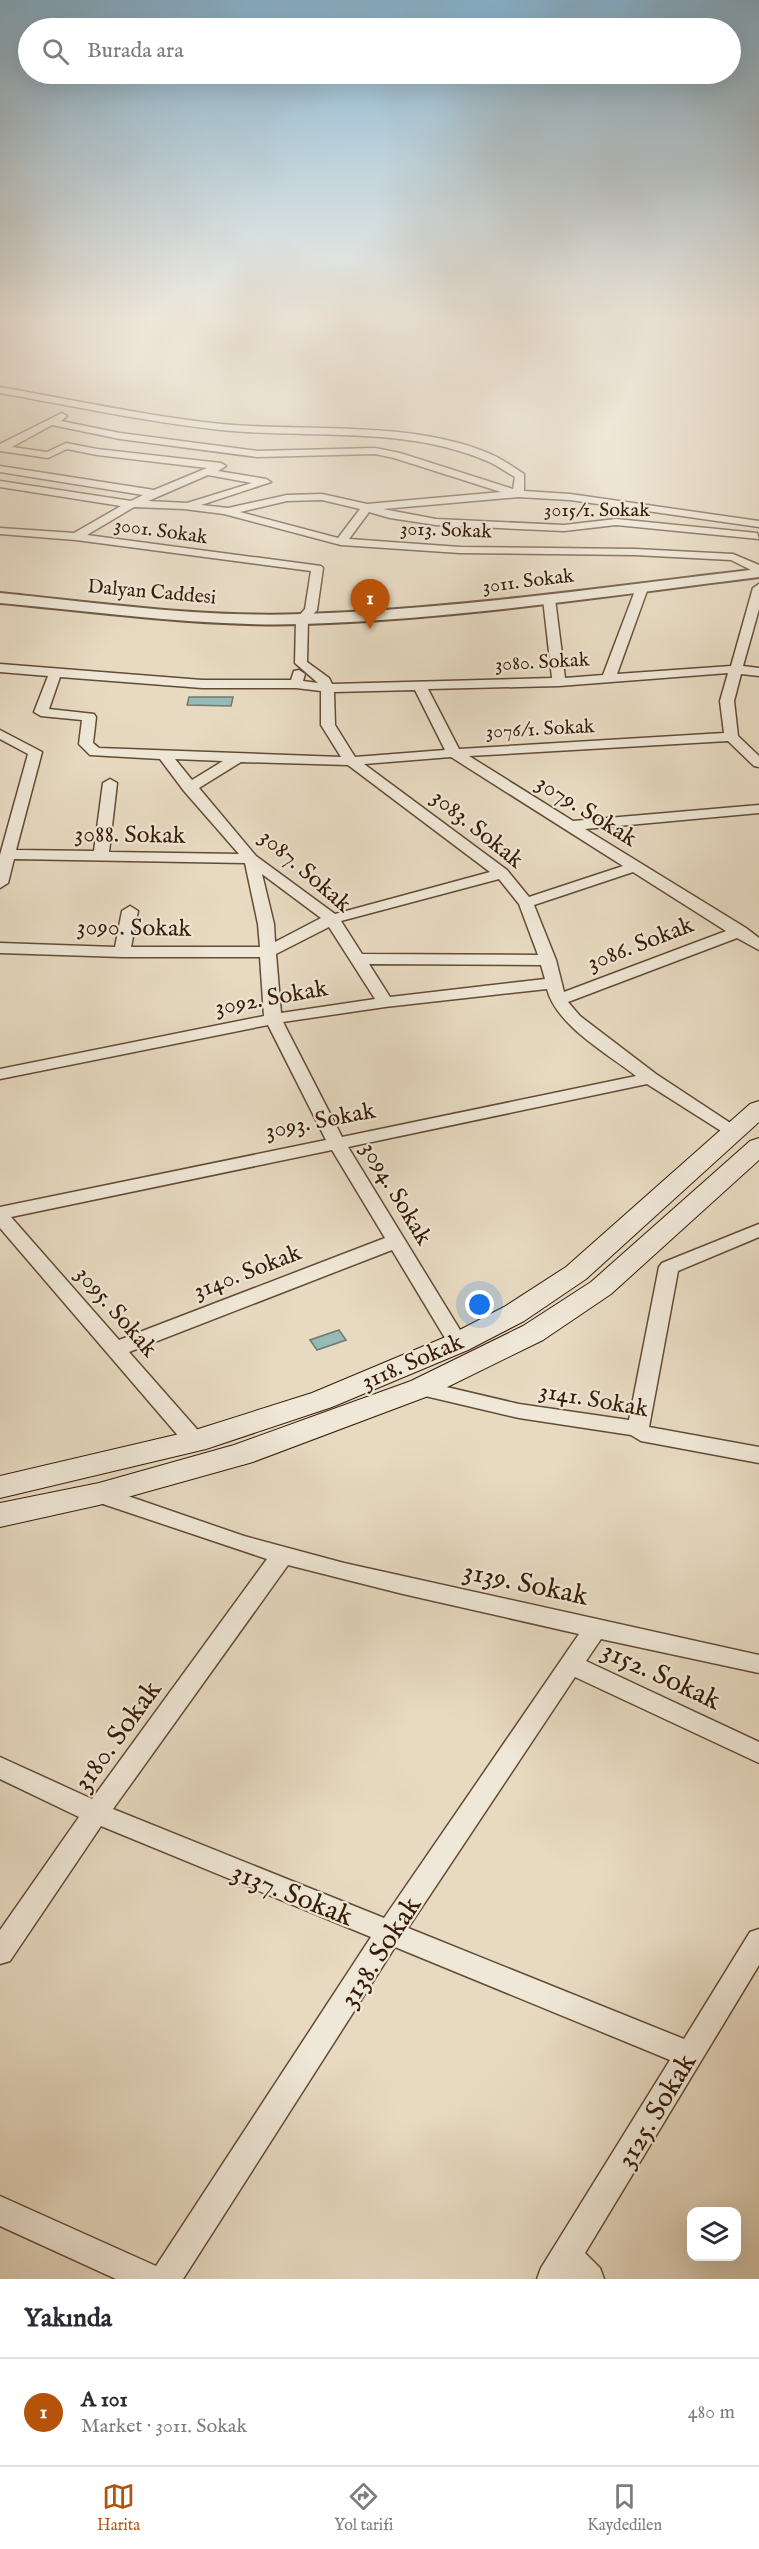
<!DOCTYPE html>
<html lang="tr">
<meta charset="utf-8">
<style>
body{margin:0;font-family:"IM FELL English",serif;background:#f2f2f3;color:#2b2b33}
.controls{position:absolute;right:18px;bottom:18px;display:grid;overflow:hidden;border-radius:12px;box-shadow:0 6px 24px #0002}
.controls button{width:54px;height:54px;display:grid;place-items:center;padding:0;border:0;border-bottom:2px solid #e1e1e2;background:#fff;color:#2b2b33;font:30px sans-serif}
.you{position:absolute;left:480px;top:1305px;width:21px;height:21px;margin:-15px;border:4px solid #fff;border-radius:50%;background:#1a73e8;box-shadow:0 0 0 9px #1a73e833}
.badge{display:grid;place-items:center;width:39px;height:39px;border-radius:50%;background:#b45309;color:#fff;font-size:20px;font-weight:700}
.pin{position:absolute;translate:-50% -50px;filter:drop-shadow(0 2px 3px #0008)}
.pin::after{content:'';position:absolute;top:32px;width:21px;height:18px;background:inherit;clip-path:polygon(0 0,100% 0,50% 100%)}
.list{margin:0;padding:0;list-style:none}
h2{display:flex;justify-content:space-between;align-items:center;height:78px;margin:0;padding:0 24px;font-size:26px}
h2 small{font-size:20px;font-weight:400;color:#7c7c81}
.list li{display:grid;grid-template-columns:39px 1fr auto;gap:18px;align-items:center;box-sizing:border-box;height:108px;padding:0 24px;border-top:2px solid #e1e1e2}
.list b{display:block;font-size:22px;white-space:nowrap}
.list p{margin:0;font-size:20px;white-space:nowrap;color:#7c7c81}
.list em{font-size:20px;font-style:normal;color:#7c7c81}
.icon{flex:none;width:33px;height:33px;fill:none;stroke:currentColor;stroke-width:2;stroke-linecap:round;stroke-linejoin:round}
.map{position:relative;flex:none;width:759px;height:2279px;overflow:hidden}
.search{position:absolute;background:#fff;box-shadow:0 6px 24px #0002;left:18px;right:18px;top:18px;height:66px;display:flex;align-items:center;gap:15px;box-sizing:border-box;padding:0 21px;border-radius:33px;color:#7c7c81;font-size:22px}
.sheet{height:186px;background:#fff}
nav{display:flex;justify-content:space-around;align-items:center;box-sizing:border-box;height:84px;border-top:2px solid #e1e1e2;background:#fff;font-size:16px;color:#7c7c81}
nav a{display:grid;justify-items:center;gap:3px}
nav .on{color:#b45309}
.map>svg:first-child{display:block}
</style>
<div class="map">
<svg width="759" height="2279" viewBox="0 0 759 2279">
<rect width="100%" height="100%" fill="#e7dac1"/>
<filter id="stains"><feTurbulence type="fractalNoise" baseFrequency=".00333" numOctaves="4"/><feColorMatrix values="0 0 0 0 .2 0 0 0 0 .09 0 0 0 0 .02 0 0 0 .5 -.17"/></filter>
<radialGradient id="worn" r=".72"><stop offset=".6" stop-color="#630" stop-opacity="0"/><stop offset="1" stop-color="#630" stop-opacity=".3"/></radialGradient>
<g fill="#97bab6" stroke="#717a70" stroke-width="1.5">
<path d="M189,697H233L231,706L187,705Z"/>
<path d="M339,1330L346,1340L317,1350L310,1340Z"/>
</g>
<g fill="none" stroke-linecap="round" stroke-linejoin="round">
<g stroke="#634b35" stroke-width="3">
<g id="minor">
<path d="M0,387C73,400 147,416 221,424C305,432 419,419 497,457C506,462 515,468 524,474V491L570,494L759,521V527L570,500L518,497L383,509L436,519L564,525L616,519L757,533L759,539L616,525L564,531L436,525L390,518L369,512L349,539L460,547L635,549L733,554L759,565V574L731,560L635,555L460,553L341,545L224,514L184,509L134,507L87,535L321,566L323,568L317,610L308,620L307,662L329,678L332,684L552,678L543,599L549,595L555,599L565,678L603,675L636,588L642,584L648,588L617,674L731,666L753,588L759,584V609L743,666L759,668V676L741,674L734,701L738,736L759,756V767L754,766L728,741L469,756L573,821L759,805V813L585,829L746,928L759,938V950L737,938L568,1002L580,1016L656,1074L744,1132L741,1136H729L647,1084L348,1147L468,1343L465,1348L458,1350L451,1348L392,1250L129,1352L203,1436L206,1441L203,1446L195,1449L187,1446L0,1228V1207L326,1140L268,1025L0,1079V1069L264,1016L260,957H122L0,953V943L115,947L122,911L130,906L138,911L131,947H260L258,924L245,863L14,859L8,883L0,888V855L28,754L0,739V730L42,752L16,850L94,851L103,783L110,779L117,783L109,852L239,854L184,791L160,759L90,755L79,744L82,720L41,716L34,712L48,676L0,672V664L202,680H291L294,671L299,670L305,674L303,681L318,683L295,663L296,619L305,609L311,571L76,540L0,534V528L74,533L121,506L0,487V481L131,501L143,495L0,472V466L154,490L207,468L97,455L67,449L48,458L0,451V444L62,413L67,416L61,421L120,433L257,451L375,448L400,453L513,489L515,477C506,472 497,465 487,461C404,425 308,439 221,430C147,422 73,406 0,393ZM52,425L120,439L257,457L375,454L394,458L501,492L367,504L322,494L287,495L228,508L201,505L271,482L266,479L218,471L226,466L221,463L97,449L66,443L47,452L12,447ZM208,475L252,483L187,503L148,501ZM322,500L360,509L338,538L240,512L287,501ZM728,673L720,701L724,733L459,749L428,689L559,686ZM60,677L202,688H296L321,691V725L341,757L99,748L93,743L96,717L94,714L49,709ZM415,690L445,750L355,757L335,725L334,692ZM451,757L623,866L529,897L507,870L364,764ZM175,759L223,761L192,780ZM241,762L348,765L490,872L335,914L256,856L199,788ZM633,872L726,931L564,992L556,960L534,905ZM262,874L321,918L275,942L274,924ZM499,879L519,904L538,955L362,954L341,921ZM329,927L375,999L281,1013L276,954ZM369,964L541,965L545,979L390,997ZM547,989C556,1025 608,1054 636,1076L342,1137L283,1022L385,1007ZM332,1150L385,1238L119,1340L11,1217Z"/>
<path d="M759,1224V1237L678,1271L649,1427L759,1447V1463L641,1441L631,1435L519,1418L421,1395L414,1393L411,1388L414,1383L421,1381L519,1404L629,1420L659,1267L662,1263Z"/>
<path d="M99,1486L244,1536L344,1563L759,1655V1673L601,1639L586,1661L759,1742V1763L575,1677L408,1928L684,2039L750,1932L759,1929V1965L585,2253L600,2268L604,2279H537L541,2268L670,2060L395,1947L183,2279H116L0,2226V2196L156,2266L371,1937L101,1826L10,1961L0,1964V1930L79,1817L0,1779V1757L92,1799L267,1559L91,1500L88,1494L91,1488ZM288,1565L403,1594L579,1634L384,1918L113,1809Z"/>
</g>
</g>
<g stroke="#634b35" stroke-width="4">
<path id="tertiary" d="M759,569V577C607,596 456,619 303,624C202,627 100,612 0,603V593C100,603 202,618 303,614C456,609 607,587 759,569Z"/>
</g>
<g stroke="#371b06" stroke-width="2">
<g id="secondary">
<path d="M759,1101V1122L586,1279L524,1321L468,1350L332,1407L206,1449L0,1498V1476L192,1431L312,1393L448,1336L504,1307L566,1267L750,1104Z"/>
<path d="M759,1138V1160L611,1294L543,1340L431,1395L253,1462L99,1505L0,1527V1503L99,1483L234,1445L411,1381L523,1326L591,1282L750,1141Z"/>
</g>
</g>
<use href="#minor" fill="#efe7d7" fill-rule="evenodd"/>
<use href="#tertiary" fill="#efe7d7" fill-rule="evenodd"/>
<use href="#secondary" fill="#efe7d7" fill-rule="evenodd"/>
</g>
<linearGradient id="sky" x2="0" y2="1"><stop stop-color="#87b6d4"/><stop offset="0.5" stop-color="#f4eee3"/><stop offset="1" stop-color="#f4eee3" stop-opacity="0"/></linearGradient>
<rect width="759" height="643" fill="url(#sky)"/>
<g text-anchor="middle" stroke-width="4.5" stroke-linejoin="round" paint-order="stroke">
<g font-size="20" fill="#371b06" stroke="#efe7d7">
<text x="597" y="516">3015/1. Sokak</text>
<text transform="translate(446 529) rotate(2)" y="7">3013. Sokak</text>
<text transform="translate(161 530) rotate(8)" y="7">3001. Sokak</text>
<text transform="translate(528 580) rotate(-7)" y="7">3011. Sokak</text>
<text transform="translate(152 591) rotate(5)" y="7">Dalyan Caddesi</text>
<text transform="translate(542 661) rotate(-3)" y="7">3080. Sokak</text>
<text transform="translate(540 728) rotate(-3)" y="7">3076/1. Sokak</text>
</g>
<g font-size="24" fill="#371b06" stroke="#efe7d7">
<text transform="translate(587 810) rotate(32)" y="8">3079. Sokak</text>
<text transform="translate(478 828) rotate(39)" y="8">3083. Sokak</text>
<text transform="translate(130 834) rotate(1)" y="8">3088. Sokak</text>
<text transform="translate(306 870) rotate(41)" y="8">3087. Sokak</text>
<text transform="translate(134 927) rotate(1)" y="8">3090. Sokak</text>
<text transform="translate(640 943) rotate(-21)" y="8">3086. Sokak</text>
<text transform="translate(271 997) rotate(-10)" y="8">3092. Sokak</text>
<text transform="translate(320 1120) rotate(-11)" y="8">3093. Sokak</text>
<text transform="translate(397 1193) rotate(59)" y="8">3094. Sokak</text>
<text transform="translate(247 1271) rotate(-21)" y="8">3140. Sokak</text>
<text transform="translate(117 1311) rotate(49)" y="8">3095. Sokak</text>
<text transform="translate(412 1361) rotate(-23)" y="8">3118. Sokak</text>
<text transform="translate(594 1399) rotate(10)" y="8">3141. Sokak</text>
</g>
<g font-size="28" fill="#371b06" stroke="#efe7d7">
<text transform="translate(526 1582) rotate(12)" y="10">3139. Sokak</text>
<text transform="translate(662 1674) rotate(25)" y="10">3152. Sokak</text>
<text transform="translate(116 1735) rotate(-54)" y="10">3180. Sokak</text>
<text transform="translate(293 1893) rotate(22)" y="10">3137. Sokak</text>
<text transform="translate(379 1951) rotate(-57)" y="10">3138. Sokak</text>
<text transform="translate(655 2110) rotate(-59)" y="10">3125. Sokak</text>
</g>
</g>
<rect width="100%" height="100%" filter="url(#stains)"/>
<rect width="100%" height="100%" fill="url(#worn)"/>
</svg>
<div class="controls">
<button><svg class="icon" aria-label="layers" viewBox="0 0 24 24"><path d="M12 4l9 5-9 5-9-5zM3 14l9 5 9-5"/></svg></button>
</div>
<div class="you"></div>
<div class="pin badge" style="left:370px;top:629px">1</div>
<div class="search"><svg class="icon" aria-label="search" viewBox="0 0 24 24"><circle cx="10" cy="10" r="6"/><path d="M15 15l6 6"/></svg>Burada ara</div>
</div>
<section class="sheet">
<h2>Yakında<small></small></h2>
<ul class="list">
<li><span class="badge">1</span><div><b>A 101</b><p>Market · 3011. Sokak</p></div><em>480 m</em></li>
</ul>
</section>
<nav>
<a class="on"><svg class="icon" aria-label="map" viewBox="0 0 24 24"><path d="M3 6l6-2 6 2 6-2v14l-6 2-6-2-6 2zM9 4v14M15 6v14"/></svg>Harita</a>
<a><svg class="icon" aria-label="directions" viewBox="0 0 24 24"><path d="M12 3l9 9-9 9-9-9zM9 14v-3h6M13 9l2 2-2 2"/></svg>Yol tarifi</a>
<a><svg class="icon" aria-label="saved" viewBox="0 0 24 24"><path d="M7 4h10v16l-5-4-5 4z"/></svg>Kaydedilen</a>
</nav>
